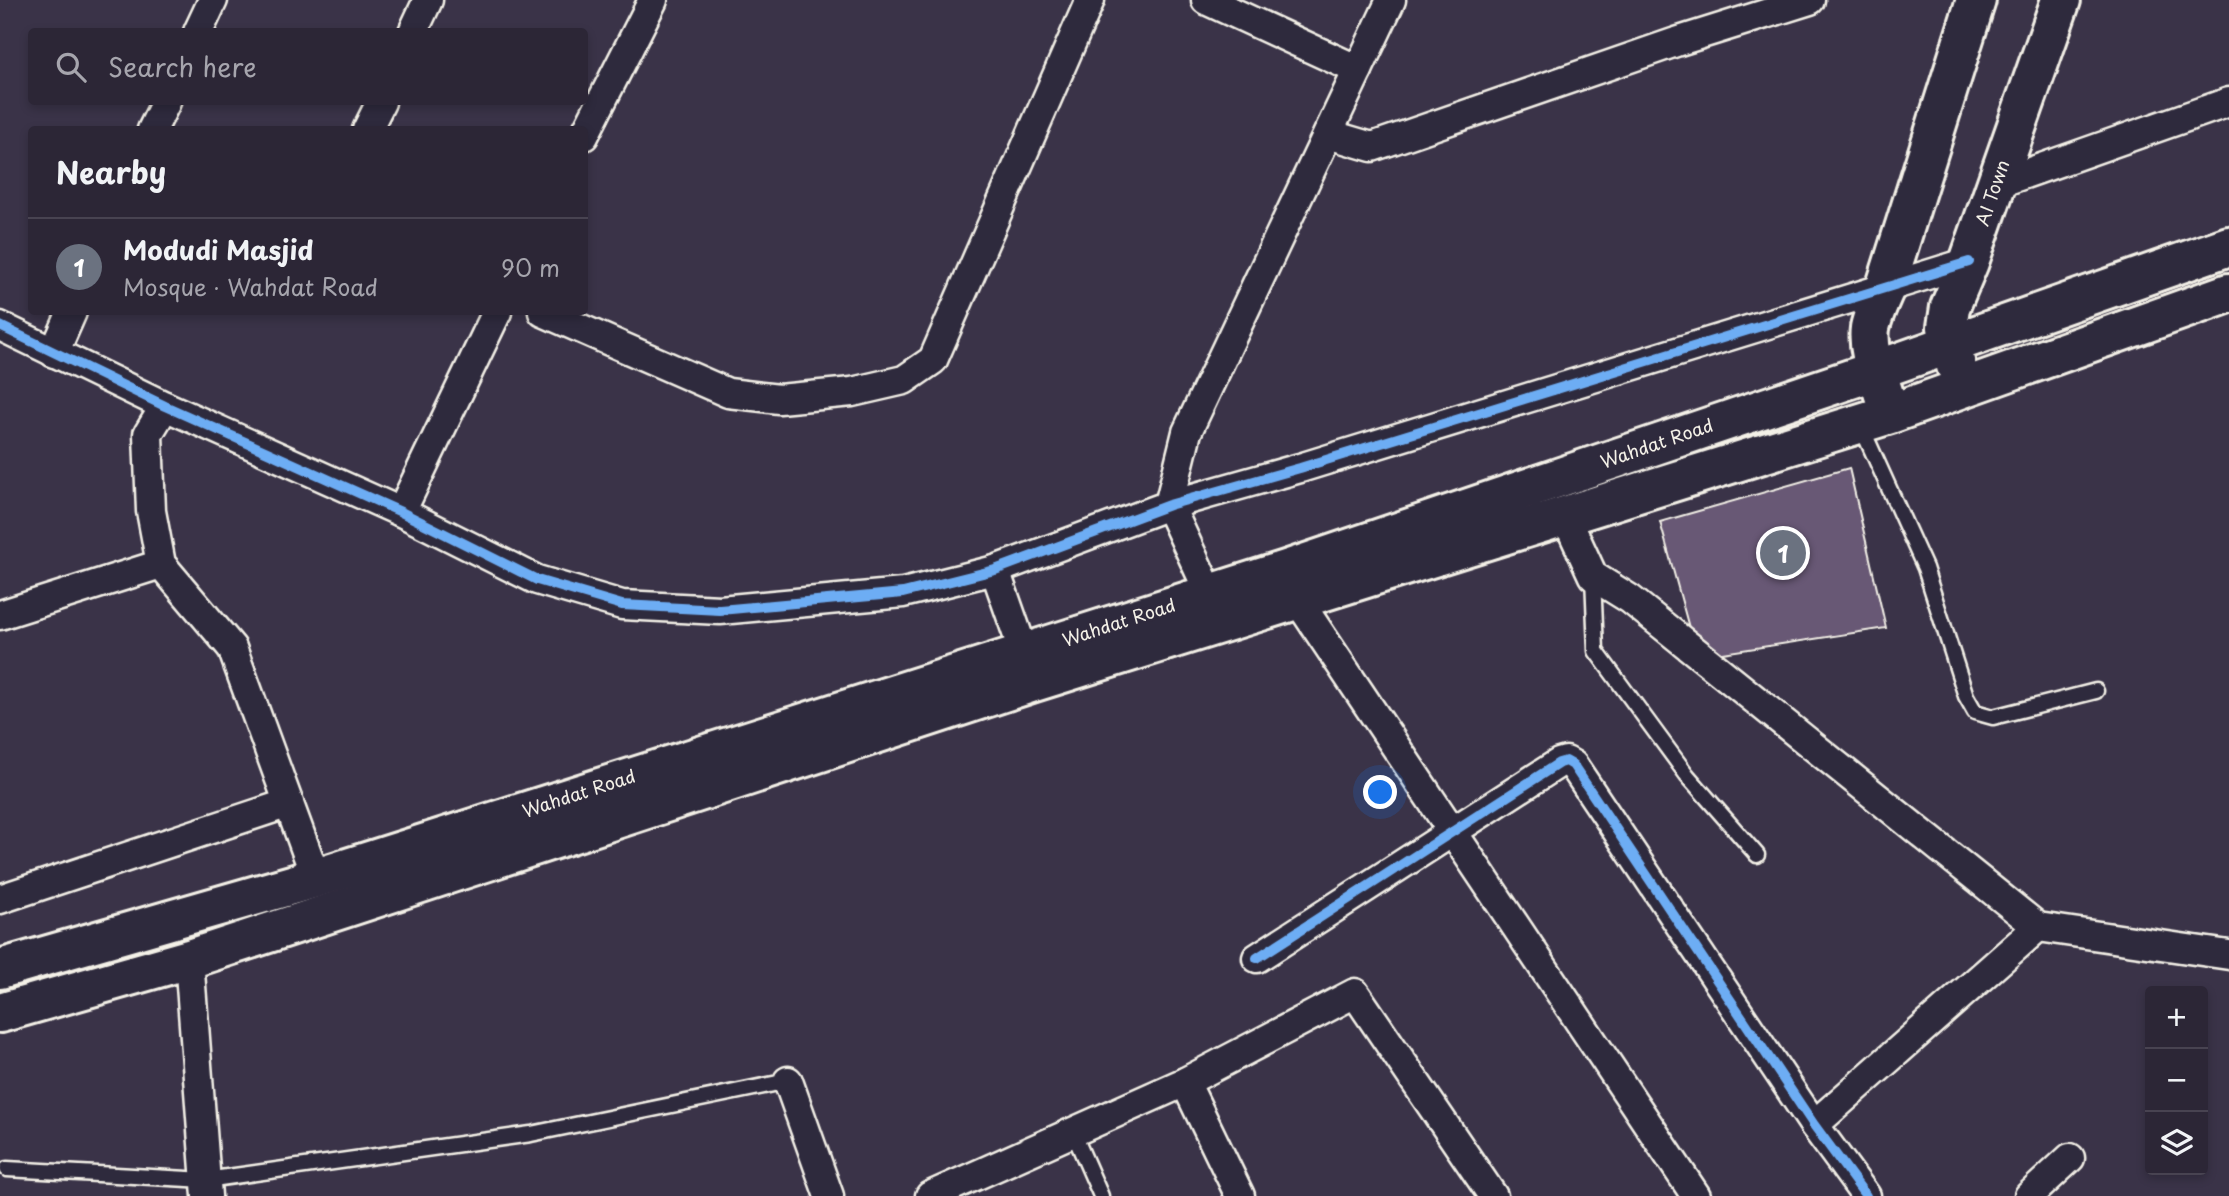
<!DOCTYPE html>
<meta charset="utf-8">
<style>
body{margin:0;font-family:"Playpen Sans",sans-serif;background:#383242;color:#f1f3f6}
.controls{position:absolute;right:21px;bottom:21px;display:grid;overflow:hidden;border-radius:7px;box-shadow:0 4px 10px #0003}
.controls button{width:63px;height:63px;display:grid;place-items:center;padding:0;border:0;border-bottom:2px solid #484351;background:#2c2636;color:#f1f3f6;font:35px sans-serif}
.you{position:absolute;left:1381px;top:793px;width:24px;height:24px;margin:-18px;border:5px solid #fff;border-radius:50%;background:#1a73e8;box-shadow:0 0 0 10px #1a73e833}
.badge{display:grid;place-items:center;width:46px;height:46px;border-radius:50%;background:#db2777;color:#fff;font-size:23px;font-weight:700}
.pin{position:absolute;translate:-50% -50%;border:4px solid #fff;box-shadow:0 2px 7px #0006}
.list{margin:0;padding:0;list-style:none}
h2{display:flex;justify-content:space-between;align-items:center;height:91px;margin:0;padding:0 28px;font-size:30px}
h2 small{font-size:23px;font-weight:400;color:#a6a5ad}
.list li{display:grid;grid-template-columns:46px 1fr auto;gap:21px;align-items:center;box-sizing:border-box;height:98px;padding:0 28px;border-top:2px solid #484351}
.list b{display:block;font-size:26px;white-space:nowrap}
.list p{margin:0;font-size:23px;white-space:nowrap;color:#a6a5ad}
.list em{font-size:23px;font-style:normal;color:#a6a5ad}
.icon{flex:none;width:38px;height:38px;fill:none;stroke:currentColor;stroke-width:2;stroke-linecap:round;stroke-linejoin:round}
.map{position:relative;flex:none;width:2229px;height:1196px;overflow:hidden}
.search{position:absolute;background:#2c2636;box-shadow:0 4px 10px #0003;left:28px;top:28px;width:560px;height:77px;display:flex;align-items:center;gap:18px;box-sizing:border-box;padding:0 24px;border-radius:7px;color:#a6a5ad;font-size:26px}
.panel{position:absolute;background:#2c2636;box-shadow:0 4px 10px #0003;left:28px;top:126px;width:560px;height:189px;border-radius:7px}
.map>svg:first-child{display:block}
</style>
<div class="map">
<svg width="2229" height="1196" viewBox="0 0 2229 1196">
<rect width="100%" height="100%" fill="#3a3348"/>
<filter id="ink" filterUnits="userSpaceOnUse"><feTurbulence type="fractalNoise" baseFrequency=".0143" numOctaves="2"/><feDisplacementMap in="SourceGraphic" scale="14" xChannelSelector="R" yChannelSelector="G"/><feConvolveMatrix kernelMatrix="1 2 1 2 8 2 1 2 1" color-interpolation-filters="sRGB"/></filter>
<g filter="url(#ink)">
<path fill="#675874" stroke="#f4f1e8" stroke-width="2" d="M1849,468L1886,628L1697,657L1660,522Z"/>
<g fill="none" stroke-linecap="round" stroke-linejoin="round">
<g stroke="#f4f1e8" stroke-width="19">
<g id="lane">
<path d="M1860,424L1925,568L1966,696L1975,712L1993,717L2096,691"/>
<path d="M1593,576L1596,651L1687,775L1757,855"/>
<path d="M1073,1132L1101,1196"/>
<path d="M7,1169L206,1180L531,1134L788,1081"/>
</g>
</g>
<g stroke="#f4f1e8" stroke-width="33">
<g id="street">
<path d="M1206,0L1358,70"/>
<path d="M198,32L213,0"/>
<path d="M413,32L428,0"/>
<path d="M152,130L166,102"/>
<path d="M367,130L381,102"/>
<path d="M1328,134L1372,147L1676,42L1810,0"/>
<path d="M584,136L653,0"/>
<path d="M1996,184L2229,102"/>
<path d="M543,312L728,393L779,399L852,392L904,380L933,360L1090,0"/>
<path d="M0,326L165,406L401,512L537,580L622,605L720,610L903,593L995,570L1169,505L1300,468L1969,262"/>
<path d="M54,353L72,312"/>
<path d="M165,406L148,434L151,511L161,564L232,648L316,878"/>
<path d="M401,512L497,312"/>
<path d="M1565,515L1593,576L1630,599L2038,927L2229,955"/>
<path d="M995,570L1030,670"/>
<path d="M1291,582L1297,599L1696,1196"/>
<path d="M1210,594L1169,505L1187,432L1391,0"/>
<path d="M0,615L161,564"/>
<path d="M0,899L289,803"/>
<path d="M1257,958L1559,763L1566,761L1573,765L1814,1125L1866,1196"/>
<path d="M189,959L207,1196"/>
<path d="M788,1081L829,1196"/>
<path d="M1185,1082L1240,1196"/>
<path d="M1814,1125L2038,927"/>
<path d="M930,1196L1185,1082L1355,993L1493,1196"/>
<path d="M2029,1196L2070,1158"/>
</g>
</g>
<g stroke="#f4f1e8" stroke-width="44">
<g id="secondary">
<path d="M1956,366L1947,327L1950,307L1969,262L2061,0"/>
<path d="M1884,395C1878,375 1867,350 1870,328C1873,314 1880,299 1886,286L1976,0"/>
<path d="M0,969L316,878L1286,570L1877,370L2229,246"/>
<path d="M0,1013L189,959L1034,682L1890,414L2229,293"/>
</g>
</g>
<use href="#lane" stroke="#2f2a3d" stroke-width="14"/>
<use href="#street" stroke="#2f2a3d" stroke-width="28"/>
<use href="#secondary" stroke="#2f2a3d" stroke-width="38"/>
<g stroke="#2f2a3d" stroke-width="15">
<g id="cycleway">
<path d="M0,326L165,406L401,512L537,580L622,605L720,610L903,593L995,570L1169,505L1300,468L1969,262"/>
<path d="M1257,958L1559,763L1566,761L1573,765L1814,1125L1866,1196"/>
</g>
</g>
<use href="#cycleway" stroke="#6dadf4" stroke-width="10"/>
</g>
</g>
<g text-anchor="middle" stroke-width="5" stroke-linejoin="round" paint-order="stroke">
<g font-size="18" fill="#f4f1e8" stroke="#2f2a3d">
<text transform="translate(1993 193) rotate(-71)" y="6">AI Town</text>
<text transform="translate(1657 444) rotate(-19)" y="6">Wahdat Road</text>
<text transform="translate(1119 623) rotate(-18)" y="6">Wahdat Road</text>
<text transform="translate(579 794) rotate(-18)" y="6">Wahdat Road</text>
</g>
</g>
</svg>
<div class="controls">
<button>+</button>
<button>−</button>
<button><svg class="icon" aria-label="layers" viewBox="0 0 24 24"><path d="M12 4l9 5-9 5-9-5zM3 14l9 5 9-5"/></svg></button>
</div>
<div class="you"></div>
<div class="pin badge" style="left:1783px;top:553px;background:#6b7280">1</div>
<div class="search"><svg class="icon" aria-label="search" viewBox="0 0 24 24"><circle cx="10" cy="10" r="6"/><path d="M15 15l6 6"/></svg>Search here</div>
<section class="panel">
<h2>Nearby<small></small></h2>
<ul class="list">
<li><span class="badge" style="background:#6b7280">1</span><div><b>Modudi Masjid</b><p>Mosque · Wahdat Road</p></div><em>90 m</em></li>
</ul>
</section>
</div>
